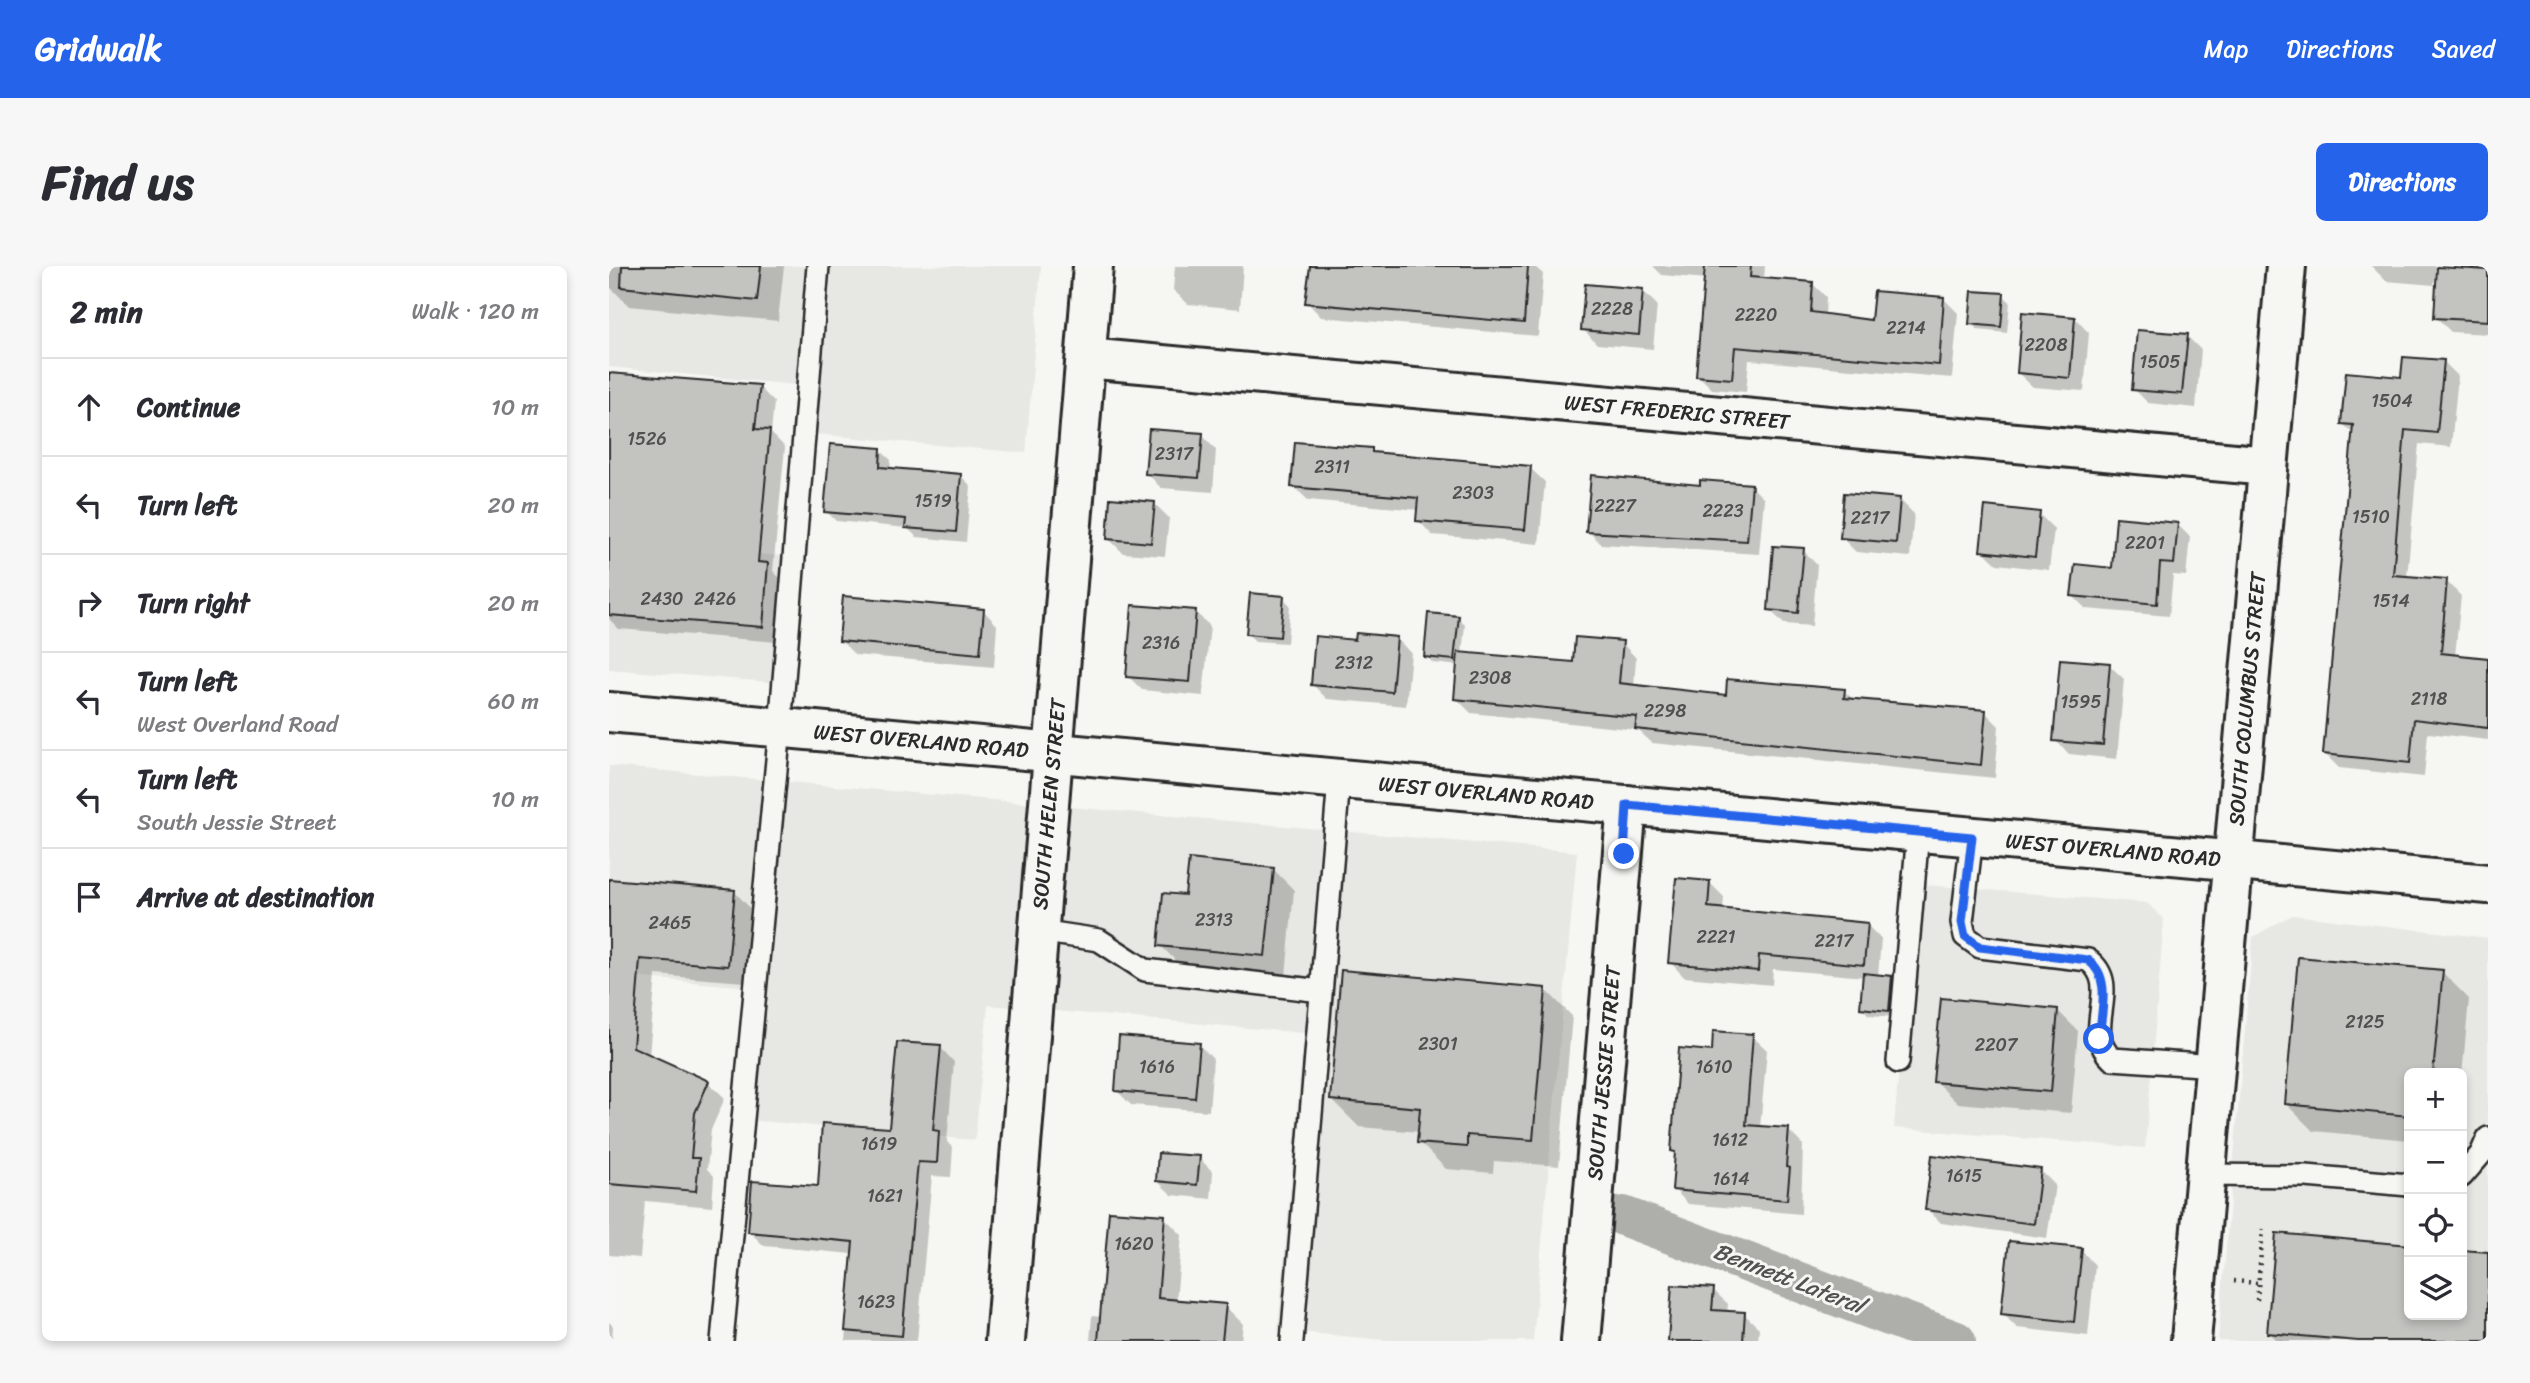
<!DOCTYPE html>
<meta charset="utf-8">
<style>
body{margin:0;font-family:Sriracha,sans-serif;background:#f7f7f7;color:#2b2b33}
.controls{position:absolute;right:21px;bottom:21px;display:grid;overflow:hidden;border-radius:10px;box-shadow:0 4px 10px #0003}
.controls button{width:63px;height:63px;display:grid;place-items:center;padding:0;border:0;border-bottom:2px solid #e1e1e2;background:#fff;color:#2b2b33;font:35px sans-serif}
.stop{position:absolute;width:21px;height:21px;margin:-16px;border:5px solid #2563eb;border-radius:50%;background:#fff}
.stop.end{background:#2563eb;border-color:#fff;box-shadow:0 2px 7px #0008}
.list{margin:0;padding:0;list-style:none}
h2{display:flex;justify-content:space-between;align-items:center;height:91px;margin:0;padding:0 28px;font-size:30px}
h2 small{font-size:23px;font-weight:400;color:#7c7c81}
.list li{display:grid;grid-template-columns:46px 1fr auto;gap:21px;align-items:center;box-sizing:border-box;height:98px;padding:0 28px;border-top:2px solid #e1e1e2}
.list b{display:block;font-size:26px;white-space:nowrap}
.list p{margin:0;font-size:23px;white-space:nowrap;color:#7c7c81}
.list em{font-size:23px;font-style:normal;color:#7c7c81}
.icon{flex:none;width:38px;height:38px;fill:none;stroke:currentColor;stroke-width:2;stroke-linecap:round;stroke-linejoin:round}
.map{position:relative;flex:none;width:1879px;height:1075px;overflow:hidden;border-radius:10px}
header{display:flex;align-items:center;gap:42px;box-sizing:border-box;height:98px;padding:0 35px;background:#2563eb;color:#fff}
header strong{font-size:33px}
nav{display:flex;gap:38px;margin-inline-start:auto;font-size:24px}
.intro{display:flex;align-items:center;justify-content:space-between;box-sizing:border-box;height:168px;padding:0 42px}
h1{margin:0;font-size:49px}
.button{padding:18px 32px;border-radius:10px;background:#2563eb;color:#fff;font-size:24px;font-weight:700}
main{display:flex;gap:42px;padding:0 42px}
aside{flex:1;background:#fff;border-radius:10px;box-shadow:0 4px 10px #0003}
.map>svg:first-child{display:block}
</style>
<header>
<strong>Gridwalk</strong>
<nav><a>Map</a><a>Directions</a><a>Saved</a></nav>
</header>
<div class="intro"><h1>Find us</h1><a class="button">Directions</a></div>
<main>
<aside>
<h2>2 min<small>Walk · 120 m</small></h2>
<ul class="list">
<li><svg class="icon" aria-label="ahead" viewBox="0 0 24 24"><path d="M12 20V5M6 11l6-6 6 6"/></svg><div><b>Continue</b></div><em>10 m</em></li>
<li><svg class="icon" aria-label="left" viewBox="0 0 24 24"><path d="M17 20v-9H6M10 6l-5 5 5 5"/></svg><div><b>Turn left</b></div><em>20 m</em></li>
<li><svg class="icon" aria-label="right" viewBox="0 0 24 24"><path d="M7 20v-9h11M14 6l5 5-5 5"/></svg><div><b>Turn right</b></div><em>20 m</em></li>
<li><svg class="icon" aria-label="left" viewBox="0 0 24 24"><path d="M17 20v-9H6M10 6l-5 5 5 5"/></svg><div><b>Turn left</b><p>West Overland Road</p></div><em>60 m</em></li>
<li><svg class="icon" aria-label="left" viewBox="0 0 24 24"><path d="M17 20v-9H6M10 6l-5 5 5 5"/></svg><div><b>Turn left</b><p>South Jessie Street</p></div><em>10 m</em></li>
<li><svg class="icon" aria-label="arrive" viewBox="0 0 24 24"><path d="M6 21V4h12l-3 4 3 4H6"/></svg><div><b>Arrive at destination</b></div></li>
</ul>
</aside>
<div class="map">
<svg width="1879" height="1075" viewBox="0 0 1879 1075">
<rect width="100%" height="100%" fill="#f6f6f2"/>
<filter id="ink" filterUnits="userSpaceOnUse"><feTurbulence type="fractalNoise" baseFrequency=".0143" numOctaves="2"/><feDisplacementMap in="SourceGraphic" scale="14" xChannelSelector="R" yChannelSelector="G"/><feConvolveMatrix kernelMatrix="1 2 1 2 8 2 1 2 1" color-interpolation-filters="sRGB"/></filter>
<g filter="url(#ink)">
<g fill="#e7e7e3" fill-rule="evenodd">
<path d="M0,0H432L417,187L205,168L209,121L0,101Z"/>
<path d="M0,274L194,292L183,418L0,403Z"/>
<path d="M0,500L968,586L924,1075H787L669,1064L695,767L379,739L366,874L140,854L152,722L0,709Z"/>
<path d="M1305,618L1538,637L1555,653L1536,882L1285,862Z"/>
<path d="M1683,649L1879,672V1075H1609L1644,671ZM1800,807H1853V1049H1800Z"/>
</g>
<g fill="#0003">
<path d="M1,0H175L169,55L20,40L0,20Z"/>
<path d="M566,0H634L631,43L579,38L564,24Z"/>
<path d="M702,0H925L934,8L929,70L712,51L698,36Z"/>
<path d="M1044,0H1156L1155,14L1203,17L1217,31L1216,50L1264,56L1335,33L1349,47L1343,112L1140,94L1137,126L1103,123L1089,109L1097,13L1053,9Z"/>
<path d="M1762,0H1827L1825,19L1777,15Z"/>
<path d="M1879,6V68L1842,66L1827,51Z"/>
<path d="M1034,25L1048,39L1044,83L988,78L974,63Z"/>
<path d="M1394,29L1401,36L1398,67L1369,64L1362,57Z"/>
<path d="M1466,52L1480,67L1475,125L1424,121L1409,107Z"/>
<path d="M1578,70L1592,84L1587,142L1539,137L1525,123Z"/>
<path d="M1835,96L1849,110L1842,181L1810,178L1798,312L1837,315L1852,330L1846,390L1879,393V474L1819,467L1815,511L1730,502L1716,488L1745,168L1734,158L1793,113Z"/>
<path d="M0,109L150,121L165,136L162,167L176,181L164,305L173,314L168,376L10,363L0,353Z"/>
<path d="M593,169L607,184L604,226L552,222L538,207Z"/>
<path d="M271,184L282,194L281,204L352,210L362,220L357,276L308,271L298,262L227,255L217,245Z"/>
<path d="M762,184L766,188L921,202L936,216L930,278L823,269L809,254L810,244L699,234L684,220Z"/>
<path d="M1092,220H1142L1155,233L1150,288L992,278L979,265Z"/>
<path d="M1290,233L1305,248L1301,291L1247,286L1233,272Z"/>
<path d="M545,237L560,252L556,290L514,287L499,272Z"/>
<path d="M1430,248L1445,263L1440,304L1388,298L1373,284Z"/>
<path d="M1568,258L1581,271L1577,310L1564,309L1560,350L1477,343L1464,330Z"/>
<path d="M1194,284L1208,299L1203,360L1175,358L1160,343Z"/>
<path d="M674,332L681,339L678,377L646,375L639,368Z"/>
<path d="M374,344L388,359L385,401L246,389L232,375Z"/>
<path d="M586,346L601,360L594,430L533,424L519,410Z"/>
<path d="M849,352L856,359L853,388L965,397L1013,377L1027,392L1025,421L1118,431L1235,425L1245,434L1376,446L1390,460L1386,512L1043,477L1029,464L862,447L847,432L850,400L824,397L817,390Z"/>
<path d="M787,372L802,387L797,440L718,433L703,418L748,376Z"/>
<path d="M1500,399L1515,413L1508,493L1460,488L1446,474Z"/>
<path d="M664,603L685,624L677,710L572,700L551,679L578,631Z"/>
<path d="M0,615L125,625L141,642L135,716L47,709L40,790L99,816L116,832L102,864L98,903L105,910L103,941L36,935L31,992L0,989Z"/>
<path d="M1101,617L1115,631L1114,644L1258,659L1272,673L1269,710L1283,711L1289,718L1287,751L1260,749L1253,742L1256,711L1164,703L1163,719L1075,711L1061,696Z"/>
<path d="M1833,706L1860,733L1853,811V807H1800V874L1704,865L1677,838Z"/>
<path d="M936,723L963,750L950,900L885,895L884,907L837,903L810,876L811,866L750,861L723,834Z"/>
<path d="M1448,744L1469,765L1462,847L1348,837L1326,815Z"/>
<path d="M1143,770L1158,784L1151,862L1179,864L1194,879L1192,948L1079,938L1065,923L1068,889L1064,885L1104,787Z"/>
<path d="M590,779L604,793L600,845L522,839L507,824Z"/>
<path d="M331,781L345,796L338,876L344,881L342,911L323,910L308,1075H237L244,988L155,980L141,966L211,922L282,863Z"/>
<path d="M590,892L604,906L602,933L563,929L548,915Z"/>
<path d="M1431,904L1446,919L1438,972L1332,957L1318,943Z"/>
<path d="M555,951L573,969L567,1036L616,1040L634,1058L632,1075H481L483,1050L493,1051Z"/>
<path d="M1669,969L1800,981V1049H1853V986L1879,988V1075H1669L1660,1066Z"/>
<path d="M1472,984L1486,999L1479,1070L1408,1062L1394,1048Z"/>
<path d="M1104,1024L1119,1038L1118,1047L1135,1048L1150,1062L1149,1075H1061Z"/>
<path d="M0,1056L4,1060L3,1075H0Z"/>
</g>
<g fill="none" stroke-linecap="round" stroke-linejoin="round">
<path stroke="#aeaeab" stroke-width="40" d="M1014,950L1347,1075"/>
</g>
<g fill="#c3c3c0" stroke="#2b2b2b" stroke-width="2">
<path d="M13,0H152L148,35L12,21Z"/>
<path d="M701,0H919L915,57L696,37Z"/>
<path d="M1096,0H1142L1141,11L1204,16L1202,46L1262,54L1265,25L1335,31L1330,99L1126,81L1123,113L1087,110Z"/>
<path d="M1828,1L1879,4V55L1825,52Z"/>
<path d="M976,18L1034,23L1030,69L972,64Z"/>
<path d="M1363,25L1395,27L1392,61L1360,58Z"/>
<path d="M1413,46L1466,51L1461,112L1408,107Z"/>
<path d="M1528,64L1579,68L1573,128L1523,124Z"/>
<path d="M1794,91L1835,94L1828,167L1796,164L1784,309L1838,313L1832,387L1879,392V462L1805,453L1801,497L1714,488L1744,159L1732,158L1737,106L1792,111Z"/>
<path d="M0,107L151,119L146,163L161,164L149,296L159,297L154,361L0,349Z"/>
<path d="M540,163L594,167L590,212L536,208Z"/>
<path d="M686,176L763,182V186L922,200L916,264L807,255L809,232L682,221Z"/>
<path d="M221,178L272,182L271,201L352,208L347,266L296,262L297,253L215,246Z"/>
<path d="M982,209L1091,219V214L1143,218L1138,275L977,266Z"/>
<path d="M1235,227L1291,232L1287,277L1231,272Z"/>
<path d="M501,232L546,236L542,277L498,273Z"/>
<path d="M1376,240L1431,246L1426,291L1371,285Z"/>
<path d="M1507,251L1569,257L1565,298L1551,297L1548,338L1462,330L1466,298L1503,302Z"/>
<path d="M1164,280L1195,282L1189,347L1159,344Z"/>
<path d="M641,327L675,330L671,371L637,368Z"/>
<path d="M234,330L375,343L371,388L230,375Z"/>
<path d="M523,339L587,344L581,416L517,411Z"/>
<path d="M819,347L850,350L845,394L815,391Z"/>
<path d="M747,367L788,371L783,426L702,419L706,370L746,374Z"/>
<path d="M966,371L1014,375L1010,417L1117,429L1118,413L1236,423L1235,432L1377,444L1372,499L1026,463L1028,451L845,433L849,386L964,396Z"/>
<path d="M1451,393L1501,397L1494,479L1444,475Z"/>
<path d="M580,593L665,602L656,690L549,680L554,627L576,629Z"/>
<path d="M1067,612L1101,615L1099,641L1259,657L1255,699L1150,689L1149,705L1059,697Z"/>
<path d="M0,613L126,624L119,700L31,693L24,781L100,815L86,847L82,892H90L87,925L0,918Z"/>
<path d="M1689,691L1834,704L1824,807H1800V850L1676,838Z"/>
<path d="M732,704L937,722L924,874L858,869V881L808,877L811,842L721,834Z"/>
<path d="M1254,707L1283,710L1280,745L1251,742Z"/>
<path d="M1332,732L1449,743L1442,826L1324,816Z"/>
<path d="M1104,765L1144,768L1137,859L1180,862L1177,901L1181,902L1178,934L1063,924L1066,886L1062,885L1070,782L1103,785Z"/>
<path d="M510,770L591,777L586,832L506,825Z"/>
<path d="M288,776L332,779L324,864L330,865L328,897L309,896L293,1070L236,1065L244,976L139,966L143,915L209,920L213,857L280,862Z"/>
<path d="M549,887L591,890L588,919L547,915Z"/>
<path d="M1323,889L1432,903L1425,958L1316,944Z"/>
<path d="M500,945L556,949L549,1032L617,1038L613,1075H489Z"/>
<path d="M1667,967L1800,979V1049H1853V984L1879,986V1075H1749L1658,1067Z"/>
<path d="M1400,975L1473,982L1465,1056L1392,1048Z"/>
<path d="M1063,1019L1105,1022L1103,1044L1136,1046L1134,1075H1059Z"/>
</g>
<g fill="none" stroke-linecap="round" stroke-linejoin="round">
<g stroke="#2b2b2b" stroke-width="26">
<g id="lane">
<path d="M1363,571L1353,656L1356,670L1371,681L1479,694C1515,720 1471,764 1503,793L1607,800"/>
<path d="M430,665L490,674L536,704L712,725"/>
<path d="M1289,796L1309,566"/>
<path d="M1597,909L1697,910L1800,919"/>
<path d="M1853,910L1872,888L1879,872"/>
<path d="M113,1075L171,462L209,0"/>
<path d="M683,1075L730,514"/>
</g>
</g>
<g stroke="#2b2b2b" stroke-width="44">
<g id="street">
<path d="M477,92L1659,200"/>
<path d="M396,1075L484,0"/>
<path d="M972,1075L1018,539"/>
</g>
</g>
<g stroke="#2b2b2b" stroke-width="44">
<g id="secondary">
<path d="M0,446L1879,618"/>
<path d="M1582,1075L1677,0"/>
</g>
</g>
<g stroke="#2b2b2b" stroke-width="4.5" stroke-dasharray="2 5" stroke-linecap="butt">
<path d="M1625,1015L1649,1017"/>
<path d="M1648,1034L1654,963"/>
</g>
<use href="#lane" stroke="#f6f6f2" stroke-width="21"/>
<use href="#street" stroke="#f6f6f2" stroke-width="38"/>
<use href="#secondary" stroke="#f6f6f2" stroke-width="38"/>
</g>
</g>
<g fill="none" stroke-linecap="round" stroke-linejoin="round" filter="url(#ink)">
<path stroke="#2563eb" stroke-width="9" d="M1015,588L1018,539L1363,571L1353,656L1356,670L1371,681L1479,694C1503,711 1492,746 1490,773"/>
</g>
<g text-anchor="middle" stroke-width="6" stroke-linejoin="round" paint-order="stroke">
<g font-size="18" fill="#515150">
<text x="1003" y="49">2228</text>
<text x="1147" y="55">2220</text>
<text x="1297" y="68">2214</text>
<text x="1437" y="85">2208</text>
<text x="1551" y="102">1505</text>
<text x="1783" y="141">1504</text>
<text x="38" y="179">1526</text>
<text x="565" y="194">2317</text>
<text x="723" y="207">2311</text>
<text x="864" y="233">2303</text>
<text x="324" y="241">1519</text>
<text x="1006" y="246">2227</text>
<text x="1114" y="251">2223</text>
<text x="1762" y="257">1510</text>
<text x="1261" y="258">2217</text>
<text x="1536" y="283">2201</text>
<text x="53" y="339">2430</text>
<text x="106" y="339">2426</text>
<text x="1782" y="341">1514</text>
<text x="552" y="383">2316</text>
<text x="745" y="403">2312</text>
<text x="881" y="418">2308</text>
<text x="1820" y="439">2118</text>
<text x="1472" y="442">1595</text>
<text x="1056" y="451">2298</text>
<text x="605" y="660">2313</text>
<text x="61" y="663">2465</text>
<text x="1107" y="677">2221</text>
<text x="1225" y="681">2217</text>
<text x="1756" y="762">2125</text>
<text x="829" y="784">2301</text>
<text x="1387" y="785">2207</text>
<text x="548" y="807">1616</text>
<text x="1105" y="807">1610</text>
<text x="1121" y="880">1612</text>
<text x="270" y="884">1619</text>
<text x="1355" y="916">1615</text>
<text x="1122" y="919">1614</text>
<text x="276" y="936">1621</text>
<text x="525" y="984">1620</text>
<text x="267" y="1042">1623</text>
</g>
<g font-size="21" fill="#2b2b2b" stroke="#f6f6f2">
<text transform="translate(1068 146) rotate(5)" y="7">WEST FREDERIC STREET</text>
<text transform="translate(1638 433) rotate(-85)" y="7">SOUTH COLUMBUS STREET</text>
<text transform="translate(312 475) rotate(5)" y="7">WEST OVERLAND ROAD</text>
<text transform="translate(877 527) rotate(5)" y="7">WEST OVERLAND ROAD</text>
<text transform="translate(440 538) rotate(-85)" y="7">SOUTH HELEN STREET</text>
<text transform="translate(1504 584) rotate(5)" y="7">WEST OVERLAND ROAD</text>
<text transform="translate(995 807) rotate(-85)" y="7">SOUTH JESSIE STREET</text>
</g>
<g font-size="23" font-style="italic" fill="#525251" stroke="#f6f6f2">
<text transform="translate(1180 1012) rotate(21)" y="8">Bennett Lateral</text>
</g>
</g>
</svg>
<div class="controls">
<button>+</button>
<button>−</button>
<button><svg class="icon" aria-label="locate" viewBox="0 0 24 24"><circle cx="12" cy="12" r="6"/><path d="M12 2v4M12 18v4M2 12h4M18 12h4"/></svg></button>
<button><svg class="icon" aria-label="layers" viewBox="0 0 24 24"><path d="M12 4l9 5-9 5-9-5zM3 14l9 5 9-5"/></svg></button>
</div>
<div class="stop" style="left:1490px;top:773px"></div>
<div class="stop end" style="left:1015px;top:588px"></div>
</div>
</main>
